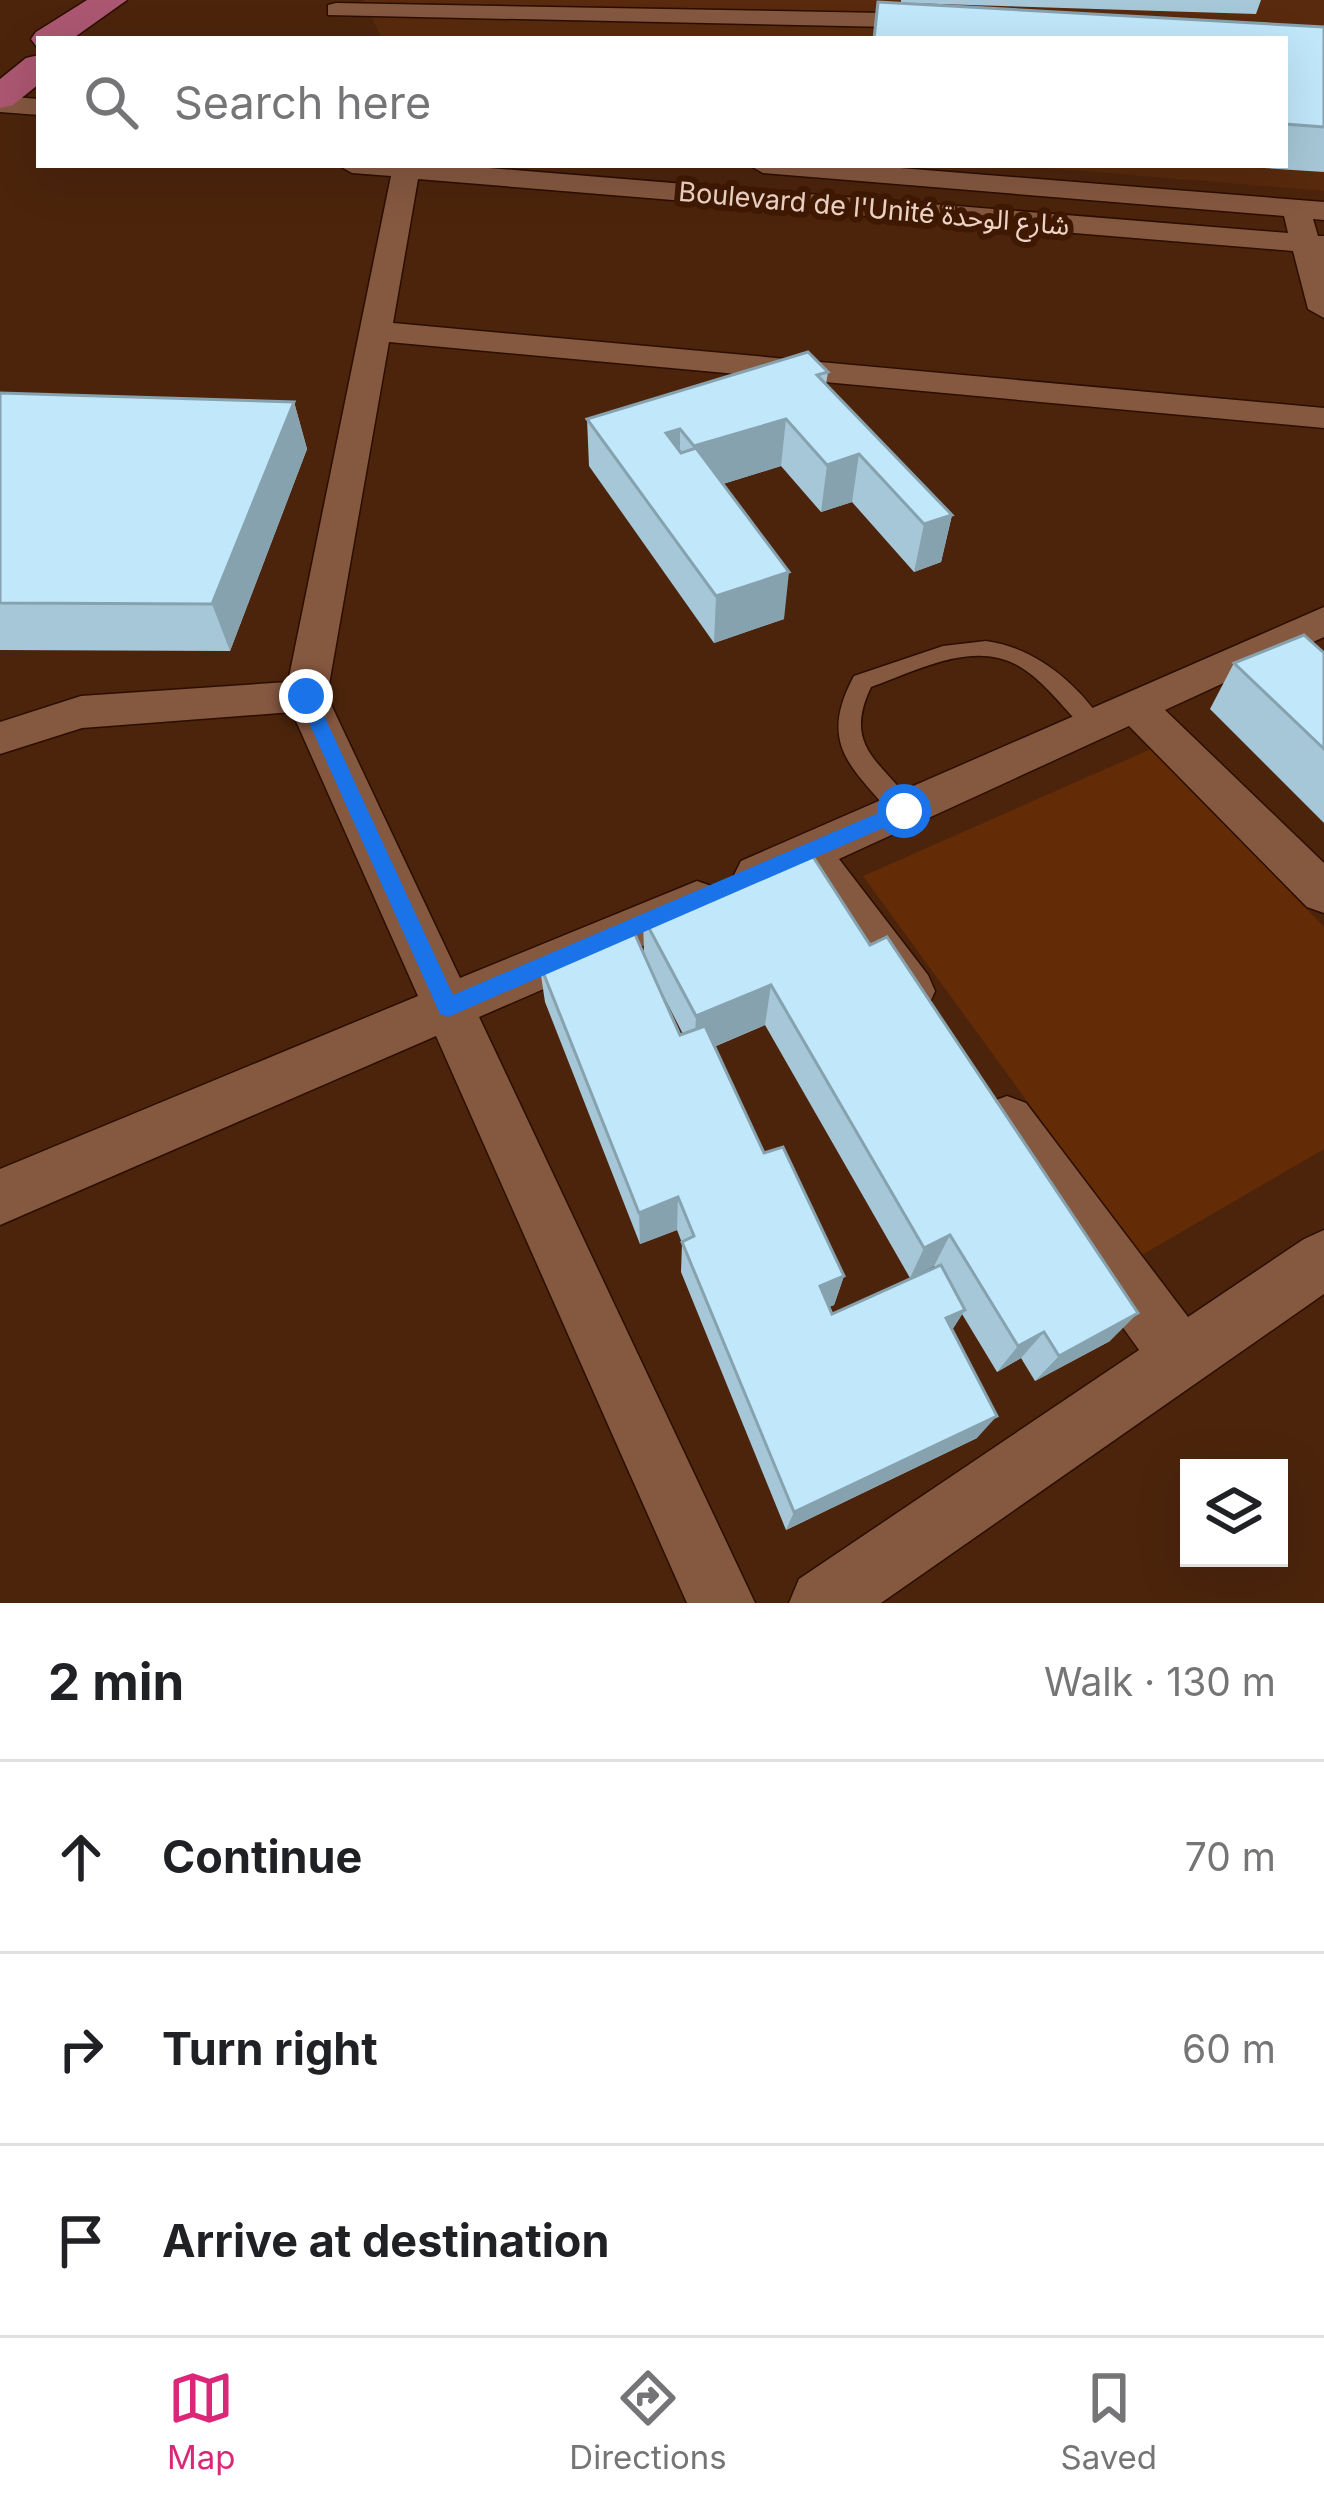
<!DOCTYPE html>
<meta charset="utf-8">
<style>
body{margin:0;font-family:Inter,"Noto Sans Arabic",sans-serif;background:#f6f6f6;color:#202124}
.controls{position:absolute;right:36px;bottom:36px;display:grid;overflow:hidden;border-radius:0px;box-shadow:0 12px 48px #0002}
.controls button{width:108px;height:108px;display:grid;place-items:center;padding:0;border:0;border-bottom:3px solid #e0e0e0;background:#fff;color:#202124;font:60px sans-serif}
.stop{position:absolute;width:36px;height:36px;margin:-27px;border:9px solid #1a73e8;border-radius:50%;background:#fff}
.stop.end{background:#1a73e8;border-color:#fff;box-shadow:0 3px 12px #0008}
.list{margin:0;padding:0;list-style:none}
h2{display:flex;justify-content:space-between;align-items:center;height:156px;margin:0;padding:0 48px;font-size:51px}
h2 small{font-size:39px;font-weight:400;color:#757577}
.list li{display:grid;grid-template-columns:78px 1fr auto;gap:36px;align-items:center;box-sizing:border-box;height:192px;padding:0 48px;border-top:3px solid #e0e0e0}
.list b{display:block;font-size:45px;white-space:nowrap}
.list em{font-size:39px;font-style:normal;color:#757577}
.icon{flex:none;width:66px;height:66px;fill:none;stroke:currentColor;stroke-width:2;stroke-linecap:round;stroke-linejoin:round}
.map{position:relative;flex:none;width:1324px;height:1603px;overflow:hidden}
.search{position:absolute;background:#fff;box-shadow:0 12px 48px #0002;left:36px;right:36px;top:36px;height:132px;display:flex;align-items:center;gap:30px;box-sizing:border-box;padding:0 42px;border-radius:0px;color:#757577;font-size:45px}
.sheet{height:732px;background:#fff}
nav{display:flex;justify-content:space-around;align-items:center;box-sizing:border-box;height:168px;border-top:3px solid #e0e0e0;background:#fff;font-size:33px;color:#757577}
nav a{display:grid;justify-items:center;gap:6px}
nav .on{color:#db2777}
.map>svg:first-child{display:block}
</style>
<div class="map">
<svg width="1324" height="1603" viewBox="0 0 1324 1603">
<rect width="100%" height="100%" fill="#4c240c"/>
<path fill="#592a0d" d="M363,0H1324V191L1010,165H1285V39H382Z"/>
<path fill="#642c06" d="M1151,749L1324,927V1149L1140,1256L863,876Z"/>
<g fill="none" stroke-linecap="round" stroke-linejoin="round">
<g stroke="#2c0e00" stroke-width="3">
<path id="service" d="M986,641C1036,648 1077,683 1105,725L1094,734L1086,731C1064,709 1044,680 1017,665C971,640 914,672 871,687C840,752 888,763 916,811L913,818H895C852,767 817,745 854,676L943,646Z"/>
</g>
<g stroke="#2c0e00" stroke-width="3">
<g id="minor">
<path d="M336,3L937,14L949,21L937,28L328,15V5Z"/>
<path d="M0,96L39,99V115L0,112Z"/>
<path d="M338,165H452L1288,233L1284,216L763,173L749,165H863L1324,202V220L1313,219L1318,236H1324V318L1308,309L1293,251L418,179L393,323L1324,408V428L389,342L327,696L460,978L697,881L714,887L721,901L714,915L479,1017L755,1603H687L436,1036L0,1225V1169L418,996L292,712L82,728L0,754V722L81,696L288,682L391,176L352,173Z"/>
<path d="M1324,607V637L1165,710L1324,863V913L1307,907L1129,726L839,859L928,975L935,991L928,1007L910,1013L892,1007L800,877L758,894L741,889L734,875L741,861Z"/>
<path d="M1007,1096L1026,1103L1188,1317L1304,1239L1324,1230V1294L881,1603H789L799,1579L1139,1350L988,1139L980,1121L988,1103Z"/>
</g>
</g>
<g stroke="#2c0e00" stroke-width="3">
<g id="primary">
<path d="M87,0H127L72,39H39L36,46L31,39L36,32Z"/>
<path d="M39,55V84L13,105L0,108V79L26,58Z"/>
</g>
</g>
<use href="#service" fill="#855840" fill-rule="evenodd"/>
<use href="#minor" fill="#855840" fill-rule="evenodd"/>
<use href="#primary" fill="#ac5772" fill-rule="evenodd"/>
</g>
<g fill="#a6c7d7" fill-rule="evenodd">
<path d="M901,0H1261L1256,14L908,3L1324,27V172L1219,165H1285V39L901,3Z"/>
<path d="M828,372L826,384L952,515L941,562L914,572L852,502L821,512L781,466L723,484L784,619L714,643L589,466L587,419Z"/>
<path d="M0,393L294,402L307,449L230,651L0,650Z"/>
<path d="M1324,653V823L1210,709L1234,663Z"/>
<path d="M810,852L1110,1341L1035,1381L1021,1358L997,1372L962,1314L952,1330L977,1438L786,1530L681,1272L682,1243L677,1230L640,1244L545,1002L539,962L644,954L643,917ZM660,989L683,1034L680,1035ZM765,1025L910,1278L934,1266L935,1268L832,1314L829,1307L834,1305L844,1276L764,1153L714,1047Z"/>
</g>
<g fill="#87a2af">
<path d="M294,402L307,449L230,651L212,604Z"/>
<path d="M786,419L781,466L693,493L694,446Z"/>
<path d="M680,429V476L666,433Z"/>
<path d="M859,454L852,502L821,512L827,465Z"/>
<path d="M952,515L941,562L914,572L924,524Z"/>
<path d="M789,572L784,619L714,643L716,596Z"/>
<path d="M771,985L765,1025L694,1055L696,1016Z"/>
<path d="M678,1197L677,1230L640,1244L639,1213Z"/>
<path d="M950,1235L934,1266L910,1278L924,1248Z"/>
<path d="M844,1276L834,1305L811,1314L820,1286Z"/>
<path d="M965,1310L947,1338L946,1318Z"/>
<path d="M1138,1313L1110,1341L1035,1381L1059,1356Z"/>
<path d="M1044,1332L1021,1358L997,1372L1018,1346Z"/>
<path d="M997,1416L977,1438L786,1530L794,1512Z"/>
</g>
<g fill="#c1e7fa" stroke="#87a2af" stroke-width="3">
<path d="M878,2L1324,27V127L1285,124V39H874Z"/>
<path d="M808,352L828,372L817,375L952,515L924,524L859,454L827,465L786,419L694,446L680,429L666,433L681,453L696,448L789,572L716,596L587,419Z"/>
<path d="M0,393L294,402L212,604L0,603Z"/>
<path d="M1304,635L1324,653V749L1234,663Z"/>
<path d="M810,852L870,945L887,937L1138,1313L1059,1356L1044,1332L1018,1346L950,1235L924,1248L771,985L696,1016L643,917Z"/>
<path d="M633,930L680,1035L705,1026L764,1153L783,1147L844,1276L820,1286L832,1314L941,1265L965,1310L946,1318L997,1416L794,1512L682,1242L694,1236L678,1197L639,1213L539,962Z"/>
</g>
<path fill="#1a73e8" d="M306,689L315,696L453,995L897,805H911L914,811L911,816L448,1017L440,1014L297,696Z"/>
<g text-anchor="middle" stroke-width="12" stroke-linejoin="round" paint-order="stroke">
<g font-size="27" fill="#eed4c7" stroke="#401902">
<text transform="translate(874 209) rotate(5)" y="9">Boulevard de l'Unité شارع الوحدة</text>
</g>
</g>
</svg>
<div class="controls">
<button><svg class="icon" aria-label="layers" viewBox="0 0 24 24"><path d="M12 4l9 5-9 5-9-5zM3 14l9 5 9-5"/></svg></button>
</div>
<div class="stop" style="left:904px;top:811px"></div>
<div class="stop end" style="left:306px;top:696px"></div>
<div class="search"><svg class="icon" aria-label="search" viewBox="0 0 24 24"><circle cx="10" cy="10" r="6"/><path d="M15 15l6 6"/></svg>Search here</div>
</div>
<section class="sheet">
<h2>2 min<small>Walk · 130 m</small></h2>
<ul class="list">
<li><svg class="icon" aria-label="ahead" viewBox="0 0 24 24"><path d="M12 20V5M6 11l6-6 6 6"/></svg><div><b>Continue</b></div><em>70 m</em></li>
<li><svg class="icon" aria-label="right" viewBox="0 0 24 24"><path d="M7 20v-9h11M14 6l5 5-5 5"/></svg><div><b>Turn right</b></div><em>60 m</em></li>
<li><svg class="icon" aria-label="arrive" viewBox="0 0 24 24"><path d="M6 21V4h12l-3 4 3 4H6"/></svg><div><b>Arrive at destination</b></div></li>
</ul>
</section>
<nav>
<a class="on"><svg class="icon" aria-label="map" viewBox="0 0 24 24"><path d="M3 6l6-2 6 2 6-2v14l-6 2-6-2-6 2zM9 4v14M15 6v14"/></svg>Map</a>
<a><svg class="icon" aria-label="directions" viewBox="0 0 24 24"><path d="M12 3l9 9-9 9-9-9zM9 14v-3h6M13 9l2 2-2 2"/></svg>Directions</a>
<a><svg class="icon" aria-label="saved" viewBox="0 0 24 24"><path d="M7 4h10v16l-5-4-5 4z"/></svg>Saved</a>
</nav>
